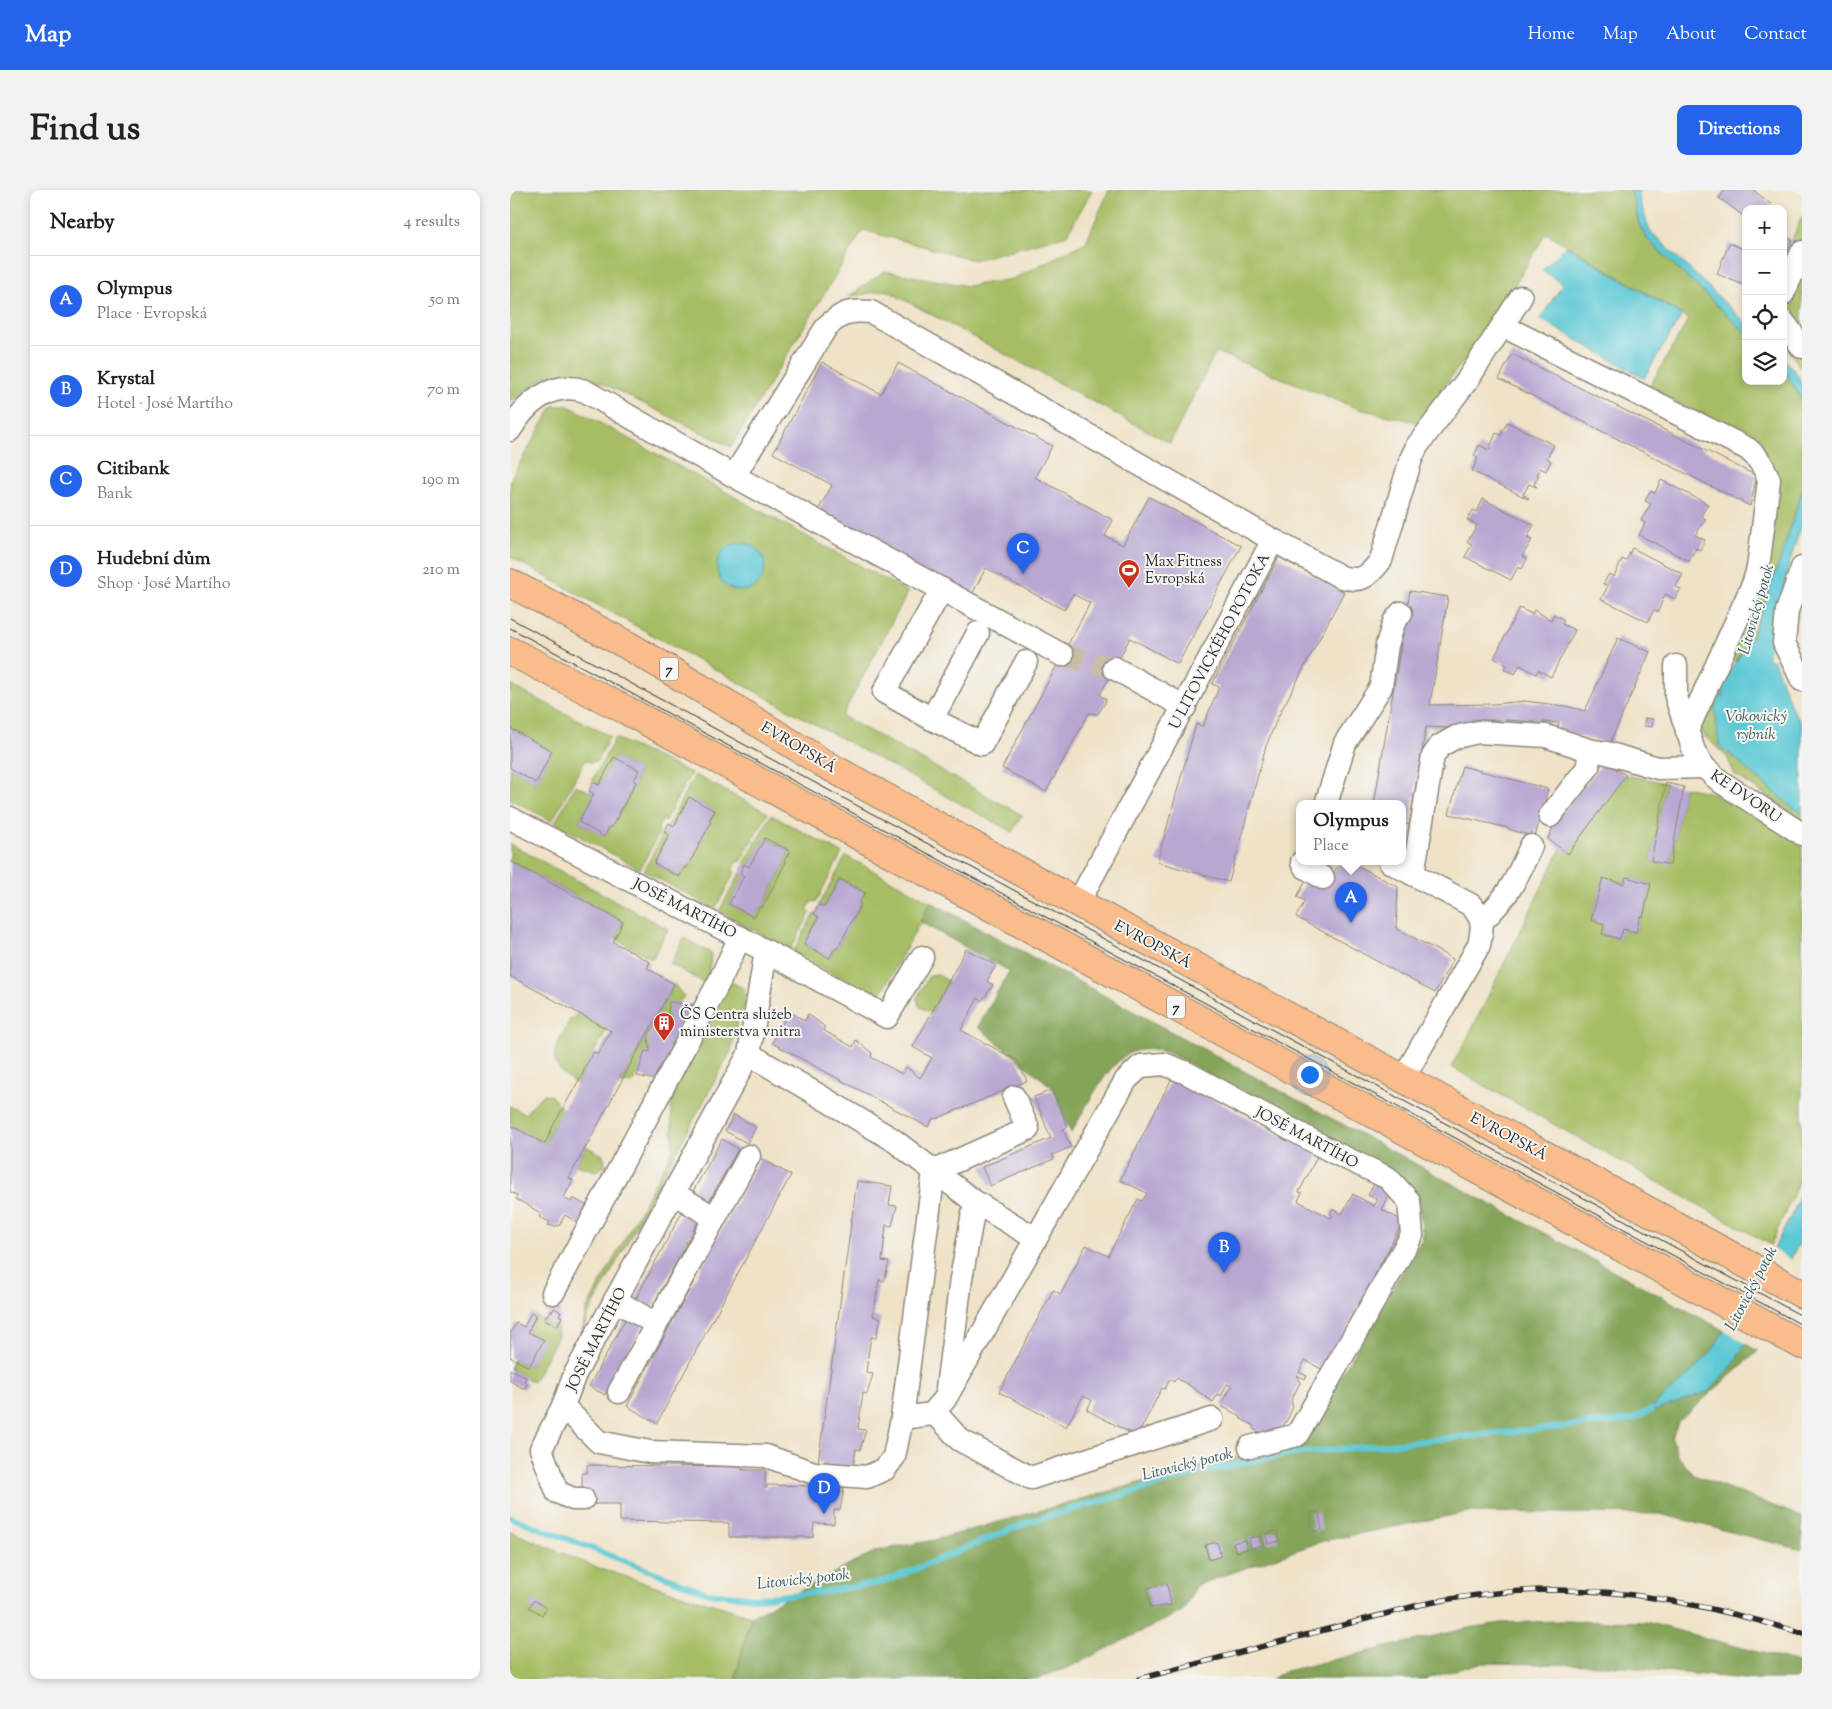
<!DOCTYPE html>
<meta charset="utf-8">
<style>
body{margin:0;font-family:"Sorts Mill Goudy",serif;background:#f2f2f2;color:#222}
.controls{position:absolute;right:15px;top:15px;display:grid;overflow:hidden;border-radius:10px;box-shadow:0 2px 8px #0003}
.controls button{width:45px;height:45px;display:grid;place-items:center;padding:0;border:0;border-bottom:1px solid #e0e0e0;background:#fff;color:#222;font:25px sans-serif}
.you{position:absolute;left:799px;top:884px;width:18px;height:18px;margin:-12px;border:4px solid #fff;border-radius:50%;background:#1a73e8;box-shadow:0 0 0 8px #1a73e833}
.badge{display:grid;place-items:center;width:32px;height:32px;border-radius:50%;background:#2563eb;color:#fff;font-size:16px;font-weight:700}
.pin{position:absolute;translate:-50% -41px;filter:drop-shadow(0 1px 2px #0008)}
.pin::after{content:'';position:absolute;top:26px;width:18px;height:15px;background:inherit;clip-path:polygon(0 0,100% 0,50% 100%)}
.popup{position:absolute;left:786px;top:610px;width:110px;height:65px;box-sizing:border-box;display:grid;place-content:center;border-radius:10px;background:#fff;filter:drop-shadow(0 1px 4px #0005);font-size:16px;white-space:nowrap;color:#767676}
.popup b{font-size:19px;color:#222}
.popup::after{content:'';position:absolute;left:50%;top:100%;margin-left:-10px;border:10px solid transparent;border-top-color:#fff}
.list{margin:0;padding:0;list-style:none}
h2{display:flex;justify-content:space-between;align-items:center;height:65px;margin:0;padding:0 20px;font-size:21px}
h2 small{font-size:16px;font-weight:400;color:#767676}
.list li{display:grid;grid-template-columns:32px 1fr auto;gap:15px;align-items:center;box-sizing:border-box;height:90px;padding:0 20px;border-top:1px solid #e0e0e0}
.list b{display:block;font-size:19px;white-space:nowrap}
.list p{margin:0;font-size:16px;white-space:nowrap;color:#767676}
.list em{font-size:16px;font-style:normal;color:#767676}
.icon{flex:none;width:28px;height:28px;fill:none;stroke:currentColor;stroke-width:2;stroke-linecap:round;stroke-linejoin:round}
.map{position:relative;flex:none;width:1292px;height:1489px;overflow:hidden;border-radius:10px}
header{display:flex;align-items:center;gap:30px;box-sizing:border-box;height:70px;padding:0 25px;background:#2563eb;color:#fff}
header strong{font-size:24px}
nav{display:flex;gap:28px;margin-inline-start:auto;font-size:18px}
.intro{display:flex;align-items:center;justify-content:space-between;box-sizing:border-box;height:120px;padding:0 30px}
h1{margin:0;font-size:35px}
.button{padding:12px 22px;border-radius:10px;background:#2563eb;color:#fff;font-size:18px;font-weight:700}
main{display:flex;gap:30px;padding:0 30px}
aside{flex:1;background:#fff;border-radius:10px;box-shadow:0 2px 8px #0003}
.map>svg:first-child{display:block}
</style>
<header>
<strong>Map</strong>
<nav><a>Home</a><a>Map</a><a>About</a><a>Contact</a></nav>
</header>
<div class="intro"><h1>Find us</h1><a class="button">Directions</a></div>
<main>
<aside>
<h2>Nearby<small>4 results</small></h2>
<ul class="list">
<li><span class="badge">A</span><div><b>Olympus</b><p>Place · Evropská</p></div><em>50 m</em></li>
<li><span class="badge">B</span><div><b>Krystal</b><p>Hotel · José Martího</p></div><em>70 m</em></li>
<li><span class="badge">C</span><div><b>Citibank</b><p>Bank</p></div><em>190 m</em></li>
<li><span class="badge">D</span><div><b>Hudební dům</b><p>Shop · José Martího</p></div><em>210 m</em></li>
</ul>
</aside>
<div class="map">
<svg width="1292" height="1489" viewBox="0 0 1292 1489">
<rect width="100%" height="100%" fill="#f6f6f2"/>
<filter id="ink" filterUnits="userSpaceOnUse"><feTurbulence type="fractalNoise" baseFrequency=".02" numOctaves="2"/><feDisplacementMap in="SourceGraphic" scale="10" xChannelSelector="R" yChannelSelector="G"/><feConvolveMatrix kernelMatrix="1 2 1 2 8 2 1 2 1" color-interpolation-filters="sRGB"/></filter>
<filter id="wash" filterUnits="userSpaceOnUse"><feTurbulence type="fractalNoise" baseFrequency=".0096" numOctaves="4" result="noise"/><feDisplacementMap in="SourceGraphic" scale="20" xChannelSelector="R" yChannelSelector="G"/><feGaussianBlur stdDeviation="1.12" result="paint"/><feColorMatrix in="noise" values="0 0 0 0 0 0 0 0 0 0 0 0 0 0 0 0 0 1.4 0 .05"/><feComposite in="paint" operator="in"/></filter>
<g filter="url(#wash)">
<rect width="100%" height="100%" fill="#efe2c7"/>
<g fill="#a6bd63" stroke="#687447" fill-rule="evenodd">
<path d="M0,0H582L557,45L464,70L353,40L221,257L72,183L36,186L0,212Z"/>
<path d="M599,0H1121L1129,34L1138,50L1236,143V191H1273V180L1280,189L1292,212V300L1270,371L1242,446L1225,472L1220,452L1265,286L1246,250L1138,199L1179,129L1036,43L980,137L906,232L849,219L706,162L660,253L376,100L338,107L374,81L458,96L503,89L576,52Z"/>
<path d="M1292,26V179L1273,153V71Z"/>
<path d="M43,216H59L398,402L332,526L512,625L502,642L0,367V290Z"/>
<path d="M1204,493L1212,494L1214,507L1204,508L1219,565L1229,570L1258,598L1292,623V631L1262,609L1225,585L1217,567L1185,537Z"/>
<path d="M0,495L100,546L87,571L80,572L75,570L42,631L0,609V578L26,593L42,561L0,538Z"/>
<path d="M105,548L181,583L155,631L152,630L148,639L150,641L130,679L45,633L65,595L84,604L69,632L94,646L100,636L102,637L126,592L124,591L129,581L104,567L89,595L83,592V589Z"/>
<path d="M185,585L258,623L230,672L227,671L222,680L225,682L205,719L134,681L154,642L159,645L144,673L169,687L205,621L180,608L164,636L159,633Z"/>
<path d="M1116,585L1156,593L1141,671L1160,674L1174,597L1211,605L1292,651V984L1261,1055L941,877L957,849L1051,658ZM1116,687L1141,694L1133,726H1130L1126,742L1113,739L1110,749L1092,744L1094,734L1081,730L1093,689L1114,694Z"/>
<path d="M261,625L332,663L306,712L302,711L297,720L301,722L280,760L209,721L230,683L234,686L219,714L244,727L250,717L252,718L276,673L274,671L280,661L255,648L239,677L234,674Z"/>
<path d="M0,654L158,739L142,769L104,748L113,732L0,671Z"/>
<path d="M336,666L421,712L371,804L357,808L342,800L344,795L283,762L304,724L309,727L294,754L320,768L325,758L327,759L351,714L349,713L355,702L330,689L314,717L309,715Z"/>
<path d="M174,748L201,763L199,784L203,786L197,794L160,774Z"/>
<path d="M426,784L438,791L421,823L409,816L407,808L418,787Z"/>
<path d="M217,790L235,799L234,803L239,806L227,833L221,861L78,1125L71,1149L76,1120L163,960L161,917L163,904L210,814L208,813Z"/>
<path d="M164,794L174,807L163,818L125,889L122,893L110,894Z"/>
<path d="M67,822L97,839C87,857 77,875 67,894C32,872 45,859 61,828L63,829Z"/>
<path d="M33,904L40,905L53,920L43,936L35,954L0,935V916L15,924Z"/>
<path d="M76,956L93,965L96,976L85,981L66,975Z"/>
<path d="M26,1126L43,1136L45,1135L47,1136L48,1146L23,1192L0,1179L4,1169L19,1177L33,1151L18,1142Z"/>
<path d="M0,1341L85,1377L241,1426L225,1489H0Z"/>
</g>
<g fill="#84a459" stroke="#586842" fill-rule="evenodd">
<path d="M421,712L1204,1135L1248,1161L1168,1232L1162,1248L1167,1265L1184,1285L1292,1327V1360L1150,1324L958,1322L813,1351L687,1395L673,1421L562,1476L525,1489H225L241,1426L366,1361L424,1350L712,1270L789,1256L913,1047L908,1008L885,982L657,862C645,860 634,858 622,862C597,872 575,920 561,943L543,898L468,837L499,781L410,732ZM657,1394L661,1414L640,1418L637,1398Z"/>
<path d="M1050,1431L1136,1432L1292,1474V1489H1235L1095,1475L970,1473L915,1489H761L776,1481L958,1438L991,1433Z"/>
</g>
<g fill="#5dc9d5" stroke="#447a80">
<path d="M1121,0H1128L1130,12L1140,41L1236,133V143L1138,50L1129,34Z"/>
<path d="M1056,56L1172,125L1134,188L1030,129L1053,94L1032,80Z"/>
<path d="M1273,169C1290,185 1292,189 1292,212C1287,196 1273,186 1273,169Z"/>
<path d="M1292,300V333L1279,374L1257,469L1264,471L1281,516L1292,535V623L1279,615L1232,575C1227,567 1216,562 1209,556L1204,508L1214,507L1212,494L1242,446L1270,371Z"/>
<circle cx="231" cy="377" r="24"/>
<path d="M1292,998V1048L1225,1172L1199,1201L1133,1225L1180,1184L1202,1161L1262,1062L1284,1020Z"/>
</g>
<path fill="#efe2c7" d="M1261,1058L1283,1071L1237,1154L1212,1139Z"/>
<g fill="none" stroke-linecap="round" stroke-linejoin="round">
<path stroke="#5dc9d5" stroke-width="6" d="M0,1327L198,1403L246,1408L311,1402L374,1392L521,1331L696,1281L771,1265L1120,1230L1141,1220"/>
</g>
<g id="blocks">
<g fill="#b7a7d1">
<path d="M1215,0H1243L1261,14L1257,19H1236V28L1209,8Z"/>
<path d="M1273,46L1282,50L1273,72Z"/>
<path d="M1219,53L1236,60V96L1207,84Z"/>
<path d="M1002,164L1247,286L1240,316L989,189Z"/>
<path d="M312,172L371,204L388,173L542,256L525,287L603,330L595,346L613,355L639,307L731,356L668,474L620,448L590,505L596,509L595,513L588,524L579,523L536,602L492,578L580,413L563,404L554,420L476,378L459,410L305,326L322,295L263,263Z"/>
<path d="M997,232L1044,255L1037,268L1041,271L1036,281L1030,278L1027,285H1029L1024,294L1027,297L1019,294L1013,305L1019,308L1018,309L962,281L968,268L964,266L969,255L979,260L986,243L991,245Z"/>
<path d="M1151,290L1198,314L1191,326L1196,329L1185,345L1195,350L1190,360L1186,358L1179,371L1129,345L1135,333L1131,330L1141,314L1135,311L1140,301L1145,303Z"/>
<path d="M973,309L1024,335L1017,348L1022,350L1012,366L1017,369L1012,379L1008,377L1001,390L955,367L962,354L957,352L967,335L957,330L963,320L967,322Z"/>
<path d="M1122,358L1173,384L1166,397L1171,399L1165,409L1155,404L1148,422L1144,420L1138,432L1091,409L1098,396L1093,394L1099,384L1104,387L1112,369L1116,371Z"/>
<path d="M769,367L834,402L768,527L756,556L719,692L647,672L686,534L693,536L709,497L702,494Z"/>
<path d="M900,401L938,407L920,515L984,514L1014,511L1056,516L1075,521L1108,448L1140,462L1100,553L1047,541L1049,533L1032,532V537H1026V532L995,530V535H989V530H962L961,539L916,537L905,601L909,602L908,608L904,607L900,635L892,633V614H864Z"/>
<path d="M1009,418L1022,424L1024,420L1041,430L1044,424L1054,430L1052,434L1065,440L1041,487L1028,480L1026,484L1010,475L1005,484L994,479L997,475L984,468Z"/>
<path d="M1135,528L1143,529L1142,537L1134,536Z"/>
<path d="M0,538L42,561L26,593L0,578Z"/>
<path d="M104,567L129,580L124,591L126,592L102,637L100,636L94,647L69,632L84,604L79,601L83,592L89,595Z"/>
<path d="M1094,572L1116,585L1058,664L1038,649L1047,629Z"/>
<path d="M952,576L1038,599L1025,647L998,639V638L939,624Z"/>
<path d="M1156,593L1174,597L1160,675L1141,671Z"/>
<path d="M179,607L205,621L199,631L201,632L177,678L175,677L169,687L144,673L159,645L154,642L159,633L164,636Z"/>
<path d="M255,648L280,661L274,671L276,672L252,718L250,717L244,727L219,714L234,686L230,683L234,674L239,677Z"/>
<path d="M0,671L113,732L103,752L140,772L137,778L164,794L59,988L63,990L54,1008L61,1012L63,1008L79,1017L70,1034L55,1025L49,1036L47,1035L45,1037L38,1035L40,1032L29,1027L31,1023L6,1009L7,1005L0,1002V935L35,954L43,936L73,883L75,877L84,862L88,864L101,841L0,786Z"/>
<path d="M836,672H841L888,697L886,738L943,769L925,803L786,727L795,711L787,707L797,689L805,694Z"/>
<path d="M1116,687L1141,694L1133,727L1130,726L1126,742L1113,739L1110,749L1092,744L1094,734L1081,730L1093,688L1114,694Z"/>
<path d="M330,689L355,703L349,713L351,714L327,759L325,758L319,768L294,754L309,727L304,724L309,715L314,717Z"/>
<path d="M456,759L486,775L477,791L483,795L472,811L468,808L451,840L508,871L517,891L426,929L423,928L418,937L262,853L279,821L295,831L298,824L315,837L313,840L343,857L346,850L362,863L361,867L392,884L396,877L410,888L422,868L403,857Z"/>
<path d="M159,812L184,815L176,838L168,855L161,853V867L151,891L127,886L135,861L140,862L138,846L147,829L155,833L154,828H158Z"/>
<path d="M662,888L808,965L789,1002L792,1003L788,1011L821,1028L823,1025L820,1024L822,1019L832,1024L843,1004L864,1016L868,1010L858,1005L864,994L880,1002L872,1020L893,1031L815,1181L795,1170L789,1182L797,1186L795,1189L787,1185V1187L790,1193L781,1210L783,1217L778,1228L771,1239L754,1244L743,1239V1235L731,1229L730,1226L713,1217L712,1214L722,1196L717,1194L711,1206L708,1204L703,1212L679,1195L666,1188L664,1192L660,1189L655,1199L652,1198L631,1239L633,1240L626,1246L577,1220L582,1210L573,1206L556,1237L489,1202L543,1100L551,1104L576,1055L598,1066L628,1009L632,1011L637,1003L610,990Z"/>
<path d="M542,900L558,937L553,939L561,957L542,965L544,969L480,996L472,977L541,948L524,907Z"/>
<path d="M224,925L246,937L237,953L215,941Z"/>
<path d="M212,949L228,959L197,1015L181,1005Z"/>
<path d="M250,968L281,985L147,1233L117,1216Z"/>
<path d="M347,991L382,996L379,1015L387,1016L382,1036L376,1035L372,1071L379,1072L374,1091L369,1090L363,1126L371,1128L366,1148L361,1147L358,1165L356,1183L363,1184L357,1204L353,1203L348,1239L356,1240L350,1260L346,1259L343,1277H338L330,1320H324V1334L304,1333L303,1347H219V1333L110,1331V1314H77V1298H72V1283H77V1275L232,1277V1280H255V1298H257V1295L303,1296V1301L308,1304L312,1273H308Z"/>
<path d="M172,1022L188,1031L140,1121L124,1112Z"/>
<path d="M44,1118L51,1122L49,1125L52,1127L47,1136L34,1130L40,1120L42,1122Z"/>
<path d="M21,1123L26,1125L18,1142L34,1150L19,1177L0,1167L1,1146L0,1144L6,1133L14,1137Z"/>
<path d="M117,1126L133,1135L95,1205L79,1196Z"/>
<path d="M0,1179L16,1187L14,1192L18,1193L14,1199L0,1191Z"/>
<path d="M809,1322L812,1340L803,1342L800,1323Z"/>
<path d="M767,1341L769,1351L758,1354L755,1344Z"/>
<path d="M750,1346L753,1355L741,1358L739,1348Z"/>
<path d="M735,1350L737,1359L726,1362L723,1353Z"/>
<path d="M707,1352L711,1366L699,1370L695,1355Z"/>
<path d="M657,1394L661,1415L640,1418L637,1398Z"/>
<path d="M24,1410L36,1418L32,1425L19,1417Z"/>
</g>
</g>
</g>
<g filter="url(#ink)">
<use href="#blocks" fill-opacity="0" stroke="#8d8679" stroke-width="1"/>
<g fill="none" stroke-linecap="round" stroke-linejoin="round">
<path stroke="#c8bda8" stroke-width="22" stroke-dasharray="22 11" stroke-linecap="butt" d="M552,465L604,478"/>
<g stroke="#8d8679" stroke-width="25">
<g id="minor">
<path d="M1273,104L1292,62"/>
<path d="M1273,131L1292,157"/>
<path d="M993,136L1238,259C1249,268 1254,277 1259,290L1248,378L1244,392L1177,541"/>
<path d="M0,240C16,213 42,190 75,201L224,286L552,465"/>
<path d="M224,286L317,136C334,122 339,120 361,122L763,350"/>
<path d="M1292,378L1277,421L1274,453L1292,490"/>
<path d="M432,399L374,502L422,529L468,443"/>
<path d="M1166,476V507L1184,561L1194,577L1211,592L1292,644"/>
<path d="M604,478L675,517"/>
<path d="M422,529L472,554L516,472"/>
<path d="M816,614L835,553L871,497L877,455L884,432L891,423"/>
<path d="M1040,626L1078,577L1079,560"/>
<path d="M0,628L256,761L239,864L65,1184L53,1216L89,1252L140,1262L256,1266L304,1283L357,1287L375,1279L384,1267L392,1228L422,1224L435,1209L616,890L631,876L654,874L677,883L825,963L878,988L899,1011L902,1045L787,1245L740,1257"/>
<path d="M792,672L795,677L813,688"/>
<path d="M880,672L961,715C974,730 973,736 969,755L893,889"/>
<path d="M903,684L923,566L930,556L946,547L968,542L1036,546L1079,560L1097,563L1148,578L1194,577"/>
<path d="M568,713L763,350L831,387C852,393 859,386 871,370L901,269L907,256L958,189L1011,107"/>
<path d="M972,731C999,706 1007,688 1021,656"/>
<path d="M256,761L377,827L412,767"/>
<path d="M239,864L382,949L465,1012L525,1048"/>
<path d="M163,1003L205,1028"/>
<path d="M43,1103L210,790L230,747"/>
<path d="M105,1110L146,1134"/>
<path d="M437,1198L451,1089L465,1012"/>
<path d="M109,1202L239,966"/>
<path d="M53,1216L31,1259L47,1302L63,1309H73"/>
<path d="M422,1224L431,1229L450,1250L521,1288L702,1229"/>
<path d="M392,1228L424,981L518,939L504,907"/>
</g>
</g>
<g stroke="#8d8679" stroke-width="30">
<g id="major">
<path d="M0,393L117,455L219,515L313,573L568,713L1292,1104"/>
<path d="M0,461L116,520L1292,1155"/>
</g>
</g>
<use href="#minor" stroke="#fff" stroke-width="22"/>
<use href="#major" stroke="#f9bc8a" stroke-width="28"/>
<g stroke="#2b2b2b" stroke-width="1">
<path d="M0,428L1292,1126"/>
<path d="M0,438L1292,1135"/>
</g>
<g stroke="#2b2b2b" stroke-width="5.5">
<path id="rail" d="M629,1489L909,1415C1047,1385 1159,1403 1292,1443"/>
</g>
<use href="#rail" stroke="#f6f6f2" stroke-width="4" stroke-dasharray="11" stroke-linecap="butt"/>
</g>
</g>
<defs>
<g id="stadium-pin" transform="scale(1.125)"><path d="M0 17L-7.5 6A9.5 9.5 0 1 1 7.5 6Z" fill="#c8321e" stroke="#f6f6f2"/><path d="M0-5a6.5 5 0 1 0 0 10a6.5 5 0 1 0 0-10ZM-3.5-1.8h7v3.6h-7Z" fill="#fff"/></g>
<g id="building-pin" transform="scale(1.125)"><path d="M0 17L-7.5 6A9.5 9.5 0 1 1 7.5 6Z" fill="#c8321e" stroke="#f6f6f2"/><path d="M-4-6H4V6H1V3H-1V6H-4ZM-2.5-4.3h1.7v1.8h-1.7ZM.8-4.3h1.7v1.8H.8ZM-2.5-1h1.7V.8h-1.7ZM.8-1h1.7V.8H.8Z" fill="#fff"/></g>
</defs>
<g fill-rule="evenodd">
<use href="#stadium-pin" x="619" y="380"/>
<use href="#building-pin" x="154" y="833"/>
</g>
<g text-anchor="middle" stroke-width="4" stroke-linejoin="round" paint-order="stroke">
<g fill="#f6f6f2" stroke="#686867" stroke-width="1">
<rect x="150" y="467.5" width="18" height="23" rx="4"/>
<rect x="657" y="805.5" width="18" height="23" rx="4"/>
</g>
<g font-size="14" font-weight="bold" fill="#2b2b2b">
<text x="159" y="484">7</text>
<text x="666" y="822">7</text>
</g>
<g font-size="15" fill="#2b2b2b" stroke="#f6f6f2" text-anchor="start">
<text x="635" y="376">Max Fitness<tspan x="635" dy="17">Evropská</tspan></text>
<text x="170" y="829">ČS Centra služeb<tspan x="170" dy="17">ministerstva vnitra</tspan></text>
</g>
<g font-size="15" fill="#2b2b2b" stroke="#f6f6f2">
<text transform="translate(709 451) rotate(-62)" y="5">U LITOVICKÉHO POTOKA</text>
<text transform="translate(289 557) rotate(31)" y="5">EVROPSKÁ</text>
<text transform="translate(1236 606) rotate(34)" y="5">KE DVORU</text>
<text transform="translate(175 718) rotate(27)" y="5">JOSÉ MARTÍHO</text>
<text transform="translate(643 754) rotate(28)" y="5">EVROPSKÁ</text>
<text transform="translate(999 946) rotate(28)" y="5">EVROPSKÁ</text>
<text transform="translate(797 947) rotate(28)" y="5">JOSÉ MARTÍHO</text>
<text transform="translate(86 1149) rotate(-63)" y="5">JOSÉ MARTÍHO</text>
</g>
<g font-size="16" font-style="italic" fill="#3a5a5e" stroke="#f6f6f2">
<text transform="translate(1245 419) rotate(-74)" y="6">Litovický potok</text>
<text x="1246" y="531">Vokovický<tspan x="1246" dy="18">rybník</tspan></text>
<text transform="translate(1240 1098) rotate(-62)" y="6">Litovický potok</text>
<text transform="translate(677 1273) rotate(-14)" y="6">Litovický potok</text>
<text transform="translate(293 1388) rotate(-6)" y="6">Litovický potok</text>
</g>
</g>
</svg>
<div class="controls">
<button>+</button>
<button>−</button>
<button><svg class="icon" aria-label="locate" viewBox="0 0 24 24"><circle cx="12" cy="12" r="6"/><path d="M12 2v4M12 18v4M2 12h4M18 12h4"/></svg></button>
<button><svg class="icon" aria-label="layers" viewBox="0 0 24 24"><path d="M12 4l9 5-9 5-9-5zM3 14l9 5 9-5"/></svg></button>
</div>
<div class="you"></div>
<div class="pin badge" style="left:841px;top:733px">A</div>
<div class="popup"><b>Olympus</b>Place</div>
<div class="pin badge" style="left:714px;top:1083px">B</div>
<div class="pin badge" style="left:513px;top:384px">C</div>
<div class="pin badge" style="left:314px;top:1324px">D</div>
</div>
</main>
